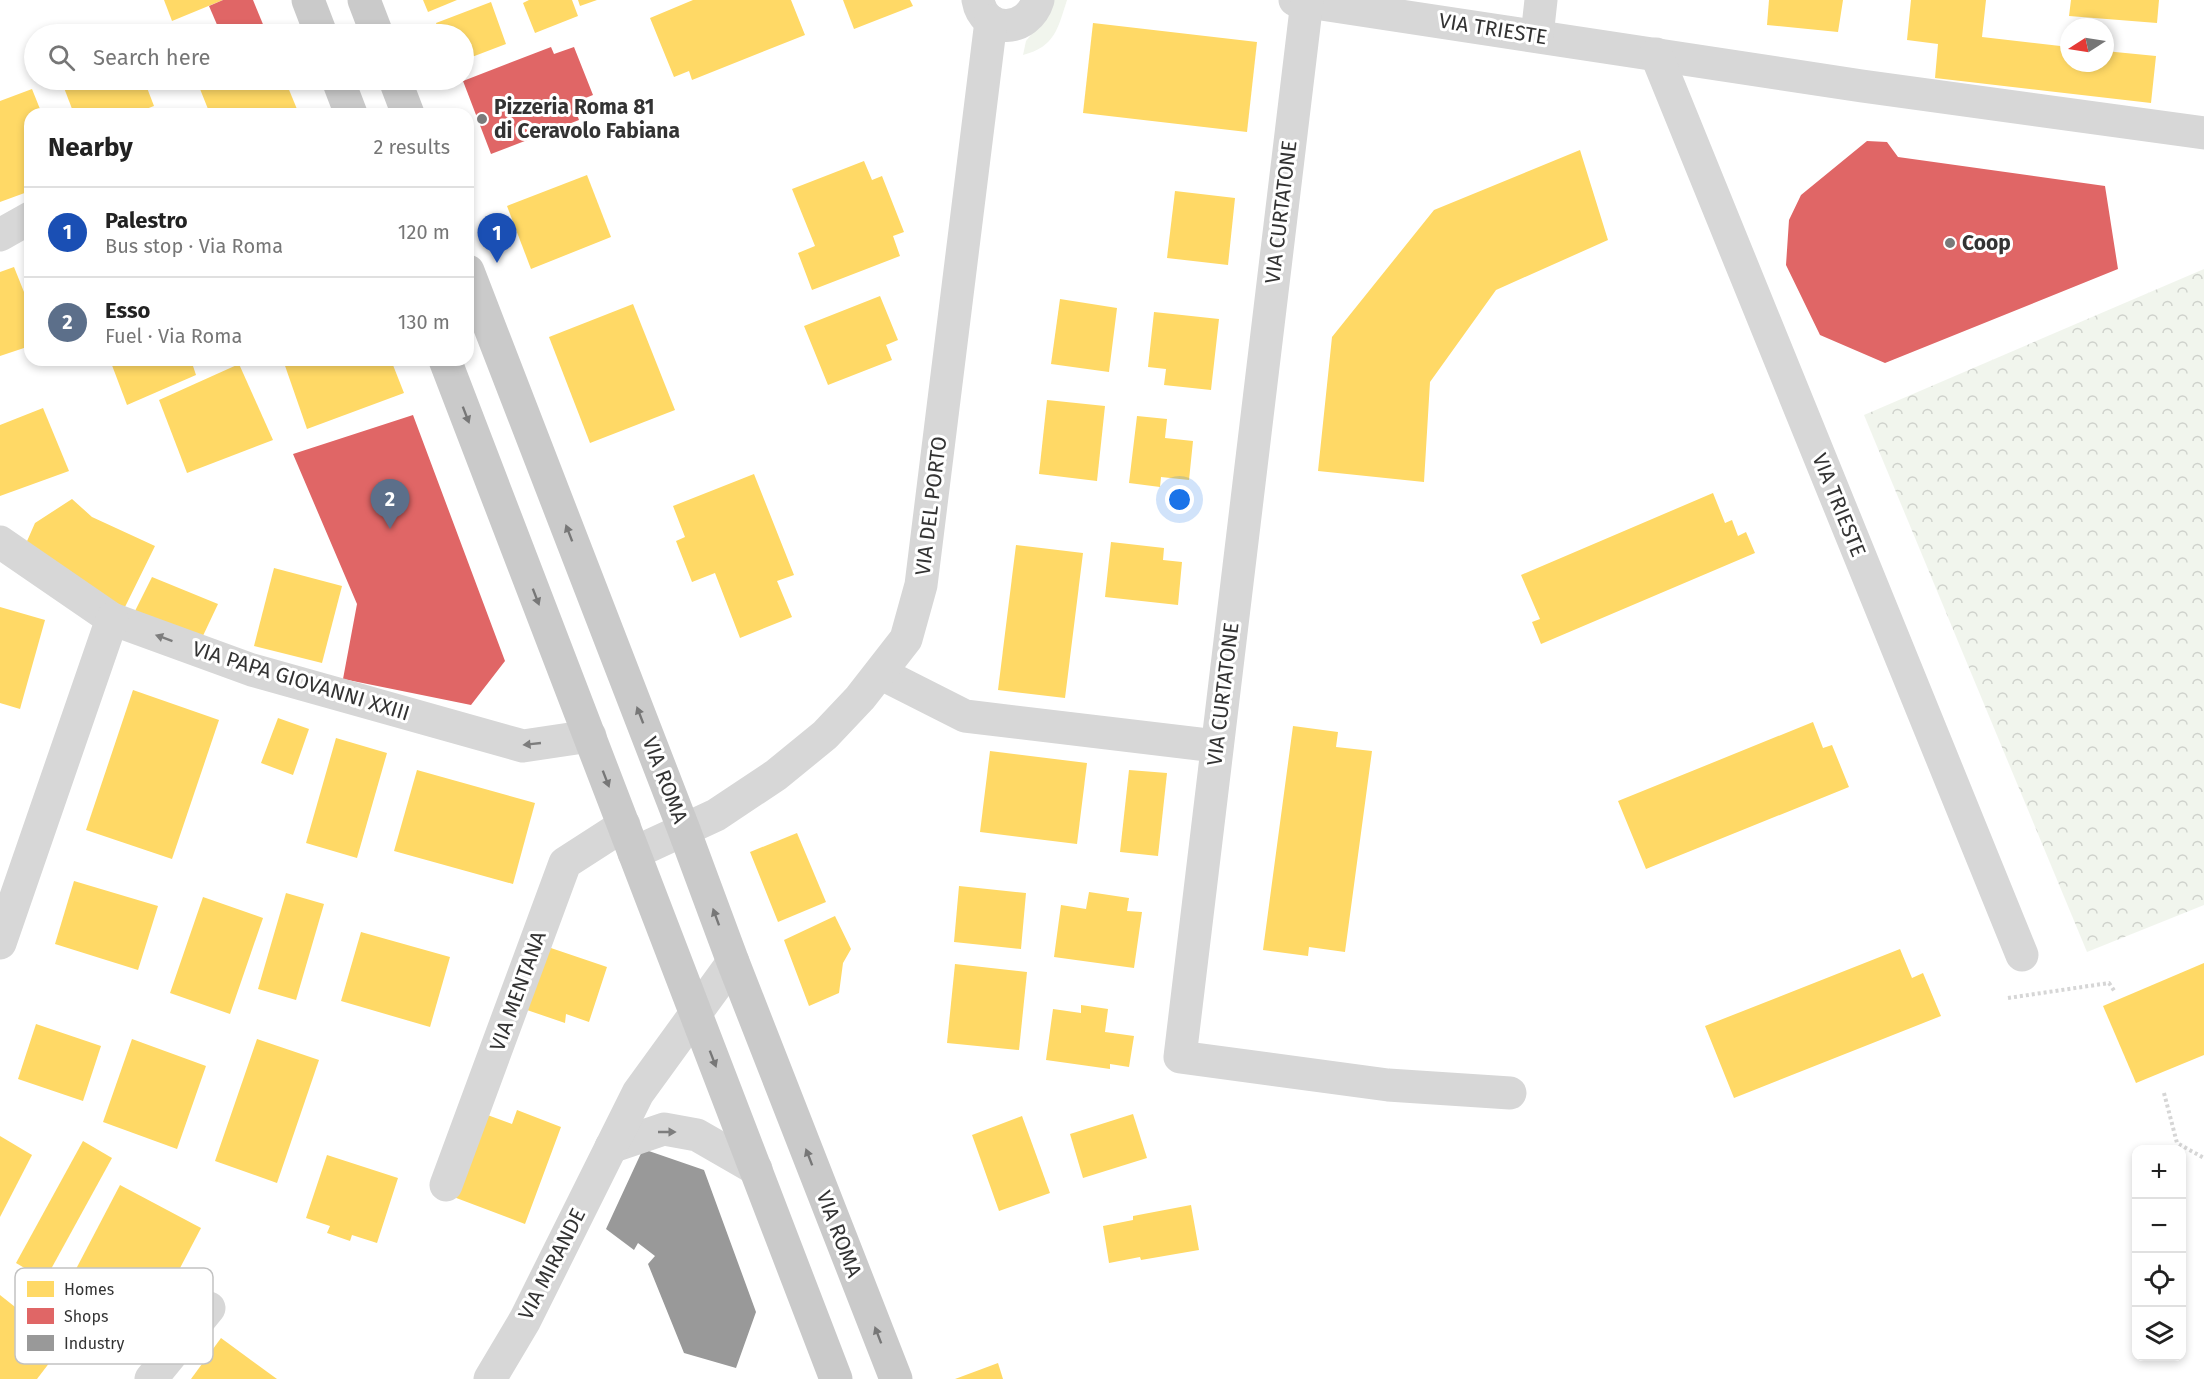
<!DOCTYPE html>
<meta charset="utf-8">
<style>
body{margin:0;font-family:"Fira Sans",sans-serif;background:#f2f2f2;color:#222}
.controls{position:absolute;right:18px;bottom:18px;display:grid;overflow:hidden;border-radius:12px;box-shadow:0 3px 9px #0003}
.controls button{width:54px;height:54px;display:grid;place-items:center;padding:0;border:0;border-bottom:2px solid #e0e0e0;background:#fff;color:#222;font:30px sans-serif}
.compass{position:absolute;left:2060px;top:18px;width:54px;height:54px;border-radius:50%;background:#fff;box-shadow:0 3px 9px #0003;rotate:258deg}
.you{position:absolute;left:1180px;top:500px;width:21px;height:21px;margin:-15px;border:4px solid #fff;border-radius:50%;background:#1a73e8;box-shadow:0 0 0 9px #1a73e833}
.badge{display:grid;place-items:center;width:39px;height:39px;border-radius:50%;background:#2563eb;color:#fff;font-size:20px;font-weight:700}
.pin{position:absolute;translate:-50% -50px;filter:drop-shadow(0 2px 3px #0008)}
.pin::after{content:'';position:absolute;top:32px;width:21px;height:18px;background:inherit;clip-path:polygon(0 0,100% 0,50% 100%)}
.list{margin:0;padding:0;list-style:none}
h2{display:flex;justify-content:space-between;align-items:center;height:78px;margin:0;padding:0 24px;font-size:26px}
h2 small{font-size:20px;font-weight:400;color:#767676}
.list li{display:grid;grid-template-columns:39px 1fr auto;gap:18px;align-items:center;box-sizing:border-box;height:90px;padding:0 24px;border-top:2px solid #e0e0e0}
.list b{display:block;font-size:22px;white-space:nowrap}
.list p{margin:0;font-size:20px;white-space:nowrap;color:#767676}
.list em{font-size:20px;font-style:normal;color:#767676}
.icon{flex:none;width:33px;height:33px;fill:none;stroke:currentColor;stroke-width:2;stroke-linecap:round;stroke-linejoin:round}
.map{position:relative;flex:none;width:2204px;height:1379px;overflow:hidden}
.search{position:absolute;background:#fff;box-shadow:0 3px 9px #0003;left:24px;top:24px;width:450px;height:66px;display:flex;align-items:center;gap:15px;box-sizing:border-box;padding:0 21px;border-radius:33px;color:#767676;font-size:22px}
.panel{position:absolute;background:#fff;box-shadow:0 3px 9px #0003;left:24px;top:108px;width:450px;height:258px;border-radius:18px}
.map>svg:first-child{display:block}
</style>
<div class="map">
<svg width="2204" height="1379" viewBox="0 0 2204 1379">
<defs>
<pattern id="park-crowns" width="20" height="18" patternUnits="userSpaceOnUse" patternTransform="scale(1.5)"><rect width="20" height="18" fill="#f1f5ed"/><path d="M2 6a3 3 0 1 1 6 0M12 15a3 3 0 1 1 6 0" fill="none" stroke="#cfd2cc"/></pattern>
</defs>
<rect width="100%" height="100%" fill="#fff"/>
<path fill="#f1f5ed" d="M1050,0H1067C1058,28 1055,47 1023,55L1026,41L1047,15Z"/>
<path fill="url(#park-crowns)" d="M2204,269V905L2087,952L1864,415Z"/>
<g fill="#ffd966">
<path d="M164,0H223L172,21Z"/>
<path d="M423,0H457L428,12Z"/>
<path d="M529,0H572L578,16L535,33L523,3Z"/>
<path d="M578,0H597L580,6Z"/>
<path d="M693,0H791L805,35L692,80L689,71L674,77L650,18Z"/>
<path d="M843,0H910L913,6L854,29Z"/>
<path d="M1769,0H1843L1838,32L1767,25Z"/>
<path d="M1911,0H1986L1982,37L2069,47V63H2105V51L2156,56L2151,103L1935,78L1938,44L1907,40Z"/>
<path d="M2071,0H2159L2157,23L2069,16Z"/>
<path d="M491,2L506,44L464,60V34H440L436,23Z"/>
<path d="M1093,23L1257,42L1247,132L1083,113Z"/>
<path d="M61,80H144L154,106L133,114H74Z"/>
<path d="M209,80H285L299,114H210L198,84Z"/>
<path d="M32,89L42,114H30V191L0,202V101Z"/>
<path d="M1580,150L1608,240L1496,290L1430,382L1424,482L1318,471L1332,337L1434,210Z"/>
<path d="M864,161L872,180L882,176L904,232L893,236L900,256L812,290L798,253L815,246L792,189Z"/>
<path d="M587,175L611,237L531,269L507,206Z"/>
<path d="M1175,191L1235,198L1228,265L1167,258Z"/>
<path d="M14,267L30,307V346L0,356V272Z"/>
<path d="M880,296L898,340L886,345L892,360L828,385L804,326Z"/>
<path d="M1060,299L1117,308L1109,372L1051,364Z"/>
<path d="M633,304L675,410L590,443L549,337Z"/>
<path d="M1154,312L1219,319L1211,390L1164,385L1166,369L1148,367Z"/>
<path d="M110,360H191L196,375L127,405Z"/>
<path d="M283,360H391L404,393L307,429Z"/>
<path d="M239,364L273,440L187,473L159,400Z"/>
<path d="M1047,400L1105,406L1097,481L1039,474Z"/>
<path d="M43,408L69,471L0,496V425Z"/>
<path d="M1137,416L1167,419L1165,438L1193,441L1189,480L1161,477L1160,487L1129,483Z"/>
<path d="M754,474L794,575L777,581L792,617L740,638L715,573L692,582L676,541L685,537L673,506Z"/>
<path d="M1713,493L1725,523L1732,520L1738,536L1746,532L1755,553L1541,644L1532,622L1540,619L1521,575Z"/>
<path d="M72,499L92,517L155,546L124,609L24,548L35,523Z"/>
<path d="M1111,542L1164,548L1163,560L1182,562L1178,605L1105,597Z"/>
<path d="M1016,545L1083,553L1065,698L998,690Z"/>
<path d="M274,568L342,586L322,663L254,646Z"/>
<path d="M152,577L218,604L201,640L132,617Z"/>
<path d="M0,607L45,620L20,709L0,703Z"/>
<path d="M133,690L219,720L172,859L86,830Z"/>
<path d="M278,718L309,729L293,775L261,763Z"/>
<path d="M1813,722L1823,748L1832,745L1849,787L1646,869L1618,801Z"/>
<path d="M1293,726L1338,732L1336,747L1372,751L1345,952L1309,947L1308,956L1263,950Z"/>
<path d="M336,738L387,753L357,858L306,843Z"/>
<path d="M990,751L1087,763L1077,844L980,832Z"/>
<path d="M417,770L535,803L513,884L394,851Z"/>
<path d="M1129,770L1167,773L1158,856L1120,852Z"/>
<path d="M797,833L826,902L778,922L750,852Z"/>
<path d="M74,881L158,906L138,970L55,944Z"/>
<path d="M959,886L1026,893L1021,949L954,942Z"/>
<path d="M1089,892L1129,898L1127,911L1142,912L1134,968L1054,957L1061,905L1086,909Z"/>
<path d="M286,893L324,904L296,1000L258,989Z"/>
<path d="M203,897L263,918L230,1014L170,993Z"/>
<path d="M835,916L851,949L843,963L839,993L809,1006L784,940Z"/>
<path d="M361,932L450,957L430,1027L341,1001Z"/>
<path d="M545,946L607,967L589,1022L566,1014L565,1023L524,1009Z"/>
<path d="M1900,949L1912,978L1923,973L1941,1016L1734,1098L1705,1026Z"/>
<path d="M2204,963V1055L2136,1083L2103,1006Z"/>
<path d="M955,964L1027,972L1019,1050L947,1043Z"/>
<path d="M1081,1005L1108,1009L1105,1032L1134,1036L1129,1067L1110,1064V1069L1046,1060L1053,1009L1081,1013Z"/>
<path d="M36,1024L101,1046L83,1101L18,1079Z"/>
<path d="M132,1039L206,1066L177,1149L103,1122Z"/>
<path d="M257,1039L319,1060L277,1183L215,1161Z"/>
<path d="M517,1110L561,1127L525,1224L451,1196L482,1113L512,1124Z"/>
<path d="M1133,1114L1147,1158L1083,1178L1070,1134Z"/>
<path d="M1022,1116L1050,1193L999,1211L972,1135Z"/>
<path d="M0,1136L32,1155L0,1217Z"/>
<path d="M83,1141L112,1158L45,1280L16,1263Z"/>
<path d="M327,1155L398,1178L377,1243L352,1235L350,1241L327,1233L330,1226L306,1218Z"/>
<path d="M120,1185L201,1228L157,1312L76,1269Z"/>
<path d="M1191,1205L1199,1250L1141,1260L1140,1257L1109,1263L1103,1226L1133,1220V1216Z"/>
<path d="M0,1295L63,1345L37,1379H0Z"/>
<path d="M221,1338L277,1379H191Z"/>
<path d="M998,1363L1003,1379H955Z"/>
</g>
<g fill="#e06666">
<path d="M223,0H253L267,34H221L209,6Z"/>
<path d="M551,47L554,54L574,47L593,95L573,103L579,120L491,154L463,81Z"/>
<path d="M1867,141L1887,142L1898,157L2105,186L2118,269L1885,363L1820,335L1786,265L1789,220L1801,195Z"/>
<path d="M413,415L505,661L471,705L343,679L357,604L293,454Z"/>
</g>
<path fill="#999" d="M643,1149L704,1170L756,1312L736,1368L684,1353L648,1264L655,1256L638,1243L634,1250L606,1229Z"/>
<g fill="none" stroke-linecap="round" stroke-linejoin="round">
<g stroke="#d6d6d6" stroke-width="4" stroke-dasharray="3 3" stroke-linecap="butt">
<path d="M2008,998L2109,983L2115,992"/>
<path d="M2164,1093L2177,1143L2204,1158"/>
</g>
<g stroke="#d7d7d7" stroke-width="33">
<path d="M978,0C984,35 1028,33 1038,0"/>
<path d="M1295,0L1862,86L2204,133"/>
<path d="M1307,1L1180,1057L1388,1085L1510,1093"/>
<path d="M1537,36L1541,0"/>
<path d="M1656,54L2022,955"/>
<path d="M0,235L30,218"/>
<path d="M0,542L112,619L252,670L523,746L590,736"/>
<path d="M880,673L965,716L1216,746"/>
<path d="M634,853L716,815L776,775L825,735L860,698L906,639L921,585L991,21"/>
<path d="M0,943L112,619"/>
<path d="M611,1147L664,1129L697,1135L756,1169"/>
<path d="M446,1185L565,863L624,825"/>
<path d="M151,1379L209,1308"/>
<path d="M490,1379L525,1320L638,1093L733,962"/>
</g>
<g stroke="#cacaca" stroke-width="33">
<path d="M308,0L321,34"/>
<path d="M364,0L377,34"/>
<path d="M338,80L351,114"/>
<path d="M395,80L408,114"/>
<path d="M468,271L684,830L733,962L896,1379"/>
<path d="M445,360L836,1379"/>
</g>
</g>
<defs><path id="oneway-solid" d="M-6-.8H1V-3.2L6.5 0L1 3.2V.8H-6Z" transform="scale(1.5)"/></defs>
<g fill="#777">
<use href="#oneway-solid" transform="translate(466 415) rotate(69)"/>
<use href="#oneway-solid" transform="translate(569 533) rotate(-111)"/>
<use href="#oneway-solid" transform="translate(536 597) rotate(69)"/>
<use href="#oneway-solid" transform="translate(640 715) rotate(-111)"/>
<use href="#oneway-solid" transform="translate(606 779) rotate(69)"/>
<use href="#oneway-solid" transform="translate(716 917) rotate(-110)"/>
<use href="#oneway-solid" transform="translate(713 1059) rotate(69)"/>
<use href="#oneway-solid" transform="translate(809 1157) rotate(-111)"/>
<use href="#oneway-solid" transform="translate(878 1335) rotate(-111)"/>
</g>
<g fill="#7d7d7d">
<use href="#oneway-solid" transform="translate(164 638) rotate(-160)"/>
<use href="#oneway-solid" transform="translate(532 744) rotate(174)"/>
<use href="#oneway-solid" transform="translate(667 1132)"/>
</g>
<g fill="#7a7a7a" stroke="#fff" stroke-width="2">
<circle cx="482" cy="119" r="6"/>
<circle cx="1950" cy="243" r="6"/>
</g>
<g text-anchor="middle" stroke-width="6" stroke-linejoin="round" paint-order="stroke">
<g font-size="21" fill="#333" stroke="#fff">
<text transform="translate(1493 29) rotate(9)" y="7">VIA TRIESTE</text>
<text transform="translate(1281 212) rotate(-83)" y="7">VIA CURTATONE</text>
<text transform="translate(1839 505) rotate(68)" y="7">VIA TRIESTE</text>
<text transform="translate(931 506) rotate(-83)" y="7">VIA DEL PORTO</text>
<text transform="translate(301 681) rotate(17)" y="7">VIA PAPA GIOVANNI XXIII</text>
<text transform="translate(1223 694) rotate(-83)" y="7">VIA CURTATONE</text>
<text transform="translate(665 780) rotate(69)" y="7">VIA ROMA</text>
<text transform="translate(518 991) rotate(-70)" y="7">VIA MENTANA</text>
<text transform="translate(839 1234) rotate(69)" y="7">VIA ROMA</text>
<text transform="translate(552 1264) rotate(-63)" y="7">VIA MIRANDE</text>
</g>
<g font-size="21" font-weight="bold" fill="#333" stroke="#fff" text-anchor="start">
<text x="494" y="114">Pizzeria Roma 81<tspan x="494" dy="24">di Ceravolo Fabiana</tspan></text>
<text x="1962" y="250">Coop</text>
</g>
</g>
<rect x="15" y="1268" width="198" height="96" rx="9" fill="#fff" stroke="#c2c2c2" stroke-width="1.5"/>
<rect x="27" y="1281" width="27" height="16" fill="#ffd966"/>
<rect x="27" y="1308" width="27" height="16" fill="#e06666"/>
<rect x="27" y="1335" width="27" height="16" fill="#999"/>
<g font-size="16" fill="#333">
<text x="64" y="1295">Homes</text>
<text x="64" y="1322">Shops</text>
<text x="64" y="1349">Industry</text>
</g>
</svg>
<div class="controls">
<button>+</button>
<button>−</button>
<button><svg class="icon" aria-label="locate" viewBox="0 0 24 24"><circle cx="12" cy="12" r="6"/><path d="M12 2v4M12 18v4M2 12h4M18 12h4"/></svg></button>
<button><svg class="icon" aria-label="layers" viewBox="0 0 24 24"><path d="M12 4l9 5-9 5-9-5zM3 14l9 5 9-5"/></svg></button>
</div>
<svg class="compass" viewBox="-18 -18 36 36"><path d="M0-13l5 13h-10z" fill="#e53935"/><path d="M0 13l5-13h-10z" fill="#767676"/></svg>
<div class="you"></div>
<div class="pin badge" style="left:497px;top:263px;background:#1a4fb4">1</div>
<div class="pin badge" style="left:390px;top:529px;background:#5c6f8a">2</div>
<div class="search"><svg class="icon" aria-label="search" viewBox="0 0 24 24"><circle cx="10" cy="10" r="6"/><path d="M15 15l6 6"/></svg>Search here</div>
<section class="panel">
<h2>Nearby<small>2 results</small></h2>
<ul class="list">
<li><span class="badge" style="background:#1a4fb4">1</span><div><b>Palestro</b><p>Bus stop · Via Roma</p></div><em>120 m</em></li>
<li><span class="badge" style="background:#5c6f8a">2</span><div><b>Esso</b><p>Fuel · Via Roma</p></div><em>130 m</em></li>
</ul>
</section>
</div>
